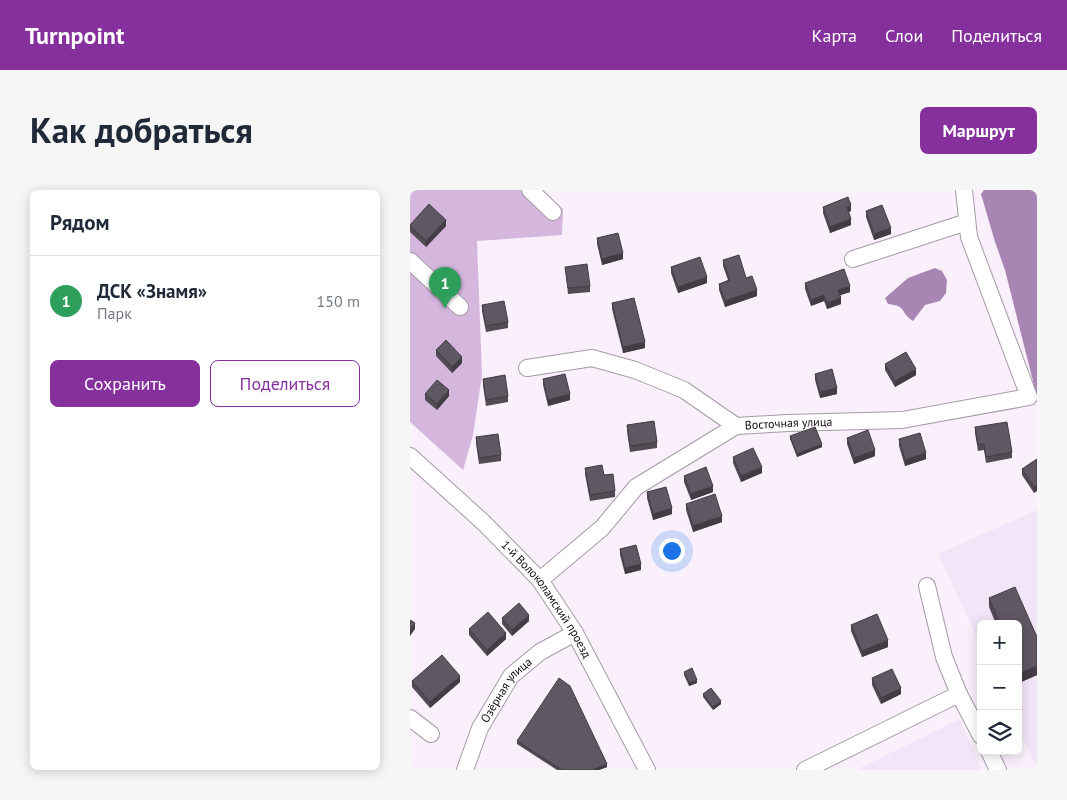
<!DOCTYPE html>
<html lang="ru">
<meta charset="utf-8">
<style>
body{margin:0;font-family:"PT Sans",sans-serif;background:#f6f6f7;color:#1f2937}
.controls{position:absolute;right:15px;bottom:15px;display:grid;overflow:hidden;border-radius:8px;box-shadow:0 2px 12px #0003}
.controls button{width:45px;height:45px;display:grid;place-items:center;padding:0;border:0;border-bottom:1px solid #e0e1e3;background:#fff;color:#1f2937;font:25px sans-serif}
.you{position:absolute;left:261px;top:360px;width:18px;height:18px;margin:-12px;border:4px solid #fff;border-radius:50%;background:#1a73e8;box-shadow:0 0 0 8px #1a73e833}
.badge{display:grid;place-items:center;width:32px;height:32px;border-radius:50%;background:#86309d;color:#fff;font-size:16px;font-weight:700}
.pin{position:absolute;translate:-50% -41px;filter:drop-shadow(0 1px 2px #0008)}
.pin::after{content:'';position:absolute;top:26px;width:18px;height:15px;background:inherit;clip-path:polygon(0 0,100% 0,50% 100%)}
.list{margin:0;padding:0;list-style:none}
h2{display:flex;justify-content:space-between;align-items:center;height:65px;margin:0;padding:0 20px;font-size:21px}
h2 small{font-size:16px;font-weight:400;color:#747a83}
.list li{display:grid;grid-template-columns:32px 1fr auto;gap:15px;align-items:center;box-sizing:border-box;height:90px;padding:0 20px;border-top:1px solid #e0e1e3}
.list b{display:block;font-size:19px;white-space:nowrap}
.list p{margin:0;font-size:16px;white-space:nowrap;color:#747a83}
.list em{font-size:16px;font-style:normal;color:#747a83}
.actions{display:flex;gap:10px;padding:15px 20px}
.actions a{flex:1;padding:11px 0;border:1px solid #86309d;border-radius:8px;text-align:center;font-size:18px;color:#86309d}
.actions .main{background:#86309d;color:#fff}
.icon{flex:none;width:28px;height:28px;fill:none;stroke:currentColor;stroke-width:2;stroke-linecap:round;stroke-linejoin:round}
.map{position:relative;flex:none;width:627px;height:580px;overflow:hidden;border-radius:8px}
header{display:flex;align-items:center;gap:30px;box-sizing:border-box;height:70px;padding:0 25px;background:#86309d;color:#fff}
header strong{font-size:24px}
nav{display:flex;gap:28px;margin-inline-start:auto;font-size:18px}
.intro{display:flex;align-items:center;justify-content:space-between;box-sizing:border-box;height:120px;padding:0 30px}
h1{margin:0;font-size:35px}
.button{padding:12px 22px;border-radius:8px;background:#86309d;color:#fff;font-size:18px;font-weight:700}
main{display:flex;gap:30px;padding:0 30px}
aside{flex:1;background:#fff;border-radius:8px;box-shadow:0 2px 12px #0003}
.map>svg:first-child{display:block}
</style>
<header>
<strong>Turnpoint</strong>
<nav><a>Карта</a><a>Слои</a><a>Поделиться</a></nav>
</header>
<div class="intro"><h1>Как добраться</h1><a class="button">Маршрут</a></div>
<main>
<aside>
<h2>Рядом<small></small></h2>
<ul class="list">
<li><span class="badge" style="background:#2e9e5b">1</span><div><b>ДСК «Знамя»</b><p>Парк</p></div><em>150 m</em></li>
</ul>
<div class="actions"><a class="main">Сохранить</a><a>Поделиться</a></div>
</aside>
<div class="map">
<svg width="627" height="580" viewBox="0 0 627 580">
<rect width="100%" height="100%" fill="#f9f0fc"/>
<g fill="#f3e5f8">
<path d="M627,320V579L608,538V434H571V456L528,364Z"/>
<path d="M550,529L571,580H446Z"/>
</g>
<path fill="#d5b7de" d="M0,0H132L153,19L152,45L67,51L72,185L63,245L53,280L0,232Z"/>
<g fill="#a985b4">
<path d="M574,0H627V207L595,80L585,52L571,4Z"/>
<path d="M525,78L532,81L537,90L536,103L530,111L515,115L503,131C489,122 498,116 478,114L475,108L498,88Z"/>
</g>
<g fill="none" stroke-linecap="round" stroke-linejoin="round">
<g stroke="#a49ba6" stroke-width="18">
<g id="minor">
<path d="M120,0L143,22"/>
<path d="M443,69L557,32"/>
<path d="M0,71L50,117"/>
<path d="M117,178L182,168L225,180L274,200L326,236"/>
<path id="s1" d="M0,266L74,333L130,390L165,443L237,580"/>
<path id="s2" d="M130,390L192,338L226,297L326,236L378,233L492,230L619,207L559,47L554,0"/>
<path d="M517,396L534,467L549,504"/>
<path d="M0,528L21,544"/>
<path d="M579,561L588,580"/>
<path id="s3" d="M55,580L70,538L101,486L130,462L165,443"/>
<path d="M395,580L549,504L571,546"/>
</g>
</g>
<use href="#minor" stroke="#fff" stroke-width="16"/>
</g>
<g fill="#524b54">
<path d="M413,17L441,21L439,22L441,35L420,43L413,23Z"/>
<path d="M456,21L481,44L464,50L456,27Z"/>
<path d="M0,35L36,36L16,57L0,42Z"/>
<path d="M187,48L213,69L192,75L187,54Z"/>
<path d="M313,70L336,88L347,106L315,117L309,100V94L318,90L313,76Z"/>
<path d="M155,77L180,96V102L158,104Z"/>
<path d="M261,77L297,93L268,103L261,83Z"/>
<path d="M395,93L440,102L430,105L431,114L417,119L414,111L401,116L395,99Z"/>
<path d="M202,113L235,158L213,163L202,119Z"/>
<path d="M72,115L98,132V138L76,142L72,121Z"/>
<path d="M26,160L52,173L42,183L26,166Z"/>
<path d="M475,174L506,185L485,197L475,180Z"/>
<path d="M405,184L427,204L410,208L405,190Z"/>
<path d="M73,189L98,206V212L76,216L73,195Z"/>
<path d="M133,189L160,210L138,216L133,195Z"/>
<path d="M15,204L39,206L27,220L15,210Z"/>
<path d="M217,235L247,252V258L220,262L217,241Z"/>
<path d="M565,237L602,262V268L576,273L574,260L568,261L565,243Z"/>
<path d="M380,246L412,257L387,267L380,249Z"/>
<path d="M66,247L91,265V271L69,274L66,253Z"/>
<path d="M437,248L465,266L444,274L437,254Z"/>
<path d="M489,249L516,269L495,276L489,256Z"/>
<path d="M323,267L352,283L331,292L323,273Z"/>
<path d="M627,269L624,303L612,285V279Z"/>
<path d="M175,278L194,285L205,301V307L180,311L175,284Z"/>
<path d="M274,286L303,302L281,310L274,292Z"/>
<path d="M237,302L262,324L243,330L237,308Z"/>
<path d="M276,314L312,332L283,342L276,320Z"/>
<path d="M210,359L231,380L215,384L210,365Z"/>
<path d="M579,408L627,447V485L611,492L608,485V434H586L579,417Z"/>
<path d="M92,428L119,431L102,446L92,434Z"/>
<path d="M441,435L478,457L452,467L441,441Z"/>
<path d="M59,439L96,449L77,466L59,445Z"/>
<path d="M274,482L287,493L279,496L274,485Z"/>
<path d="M462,488L491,504L471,514L462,495Z"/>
<path d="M2,491L50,492L20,518L2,497Z"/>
<path d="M293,504L311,514L303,520L293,507Z"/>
<path d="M107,551L197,577L189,580H147L107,554Z"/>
</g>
<g fill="#423d45">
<path d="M441,15V21L437,23V17Z"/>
<path d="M441,29V35L420,43V37Z"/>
<path d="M36,30V36L16,57V51Z"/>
<path d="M481,38V44L464,50V44Z"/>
<path d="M213,63V69L192,75V69Z"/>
<path d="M297,87V93L268,103V97Z"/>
<path d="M440,96V102L428,106V100Z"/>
<path d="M347,100V106L315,117V111Z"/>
<path d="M414,105V111L401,116V110Z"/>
<path d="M431,108V114L417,119V113Z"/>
<path d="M235,152V158L213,163V157Z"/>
<path d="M52,167V173L42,183V177Z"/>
<path d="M506,179V185L485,197V191Z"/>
<path d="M427,198V204L410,208V202Z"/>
<path d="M39,200V206L27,220V214Z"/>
<path d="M160,204V210L138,216V210Z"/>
<path d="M412,254V257L387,267V264Z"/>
<path d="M465,260V266L444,274V268Z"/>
<path d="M516,263V269L495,276V270Z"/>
<path d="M352,277V283L331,292V286Z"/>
<path d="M627,295V301L624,303V297Z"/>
<path d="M303,296V302L281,310V304Z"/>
<path d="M262,318V324L243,330V324Z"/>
<path d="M312,326V332L283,342V336Z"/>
<path d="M231,374V380L215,384V378Z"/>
<path d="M119,425V431L102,446V440Z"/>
<path d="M5,433V439L0,446V440Z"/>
<path d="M96,443V449L77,466V460Z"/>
<path d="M478,450V457L452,467V461Z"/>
<path d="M627,476V485L611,492V483Z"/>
<path d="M50,486V492L20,518V512Z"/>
<path d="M287,490V493L279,496V493Z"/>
<path d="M491,498V504L471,514V508Z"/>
<path d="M311,511V514L303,520V517Z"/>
<path d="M197,574V577L189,580H182Z"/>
</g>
<g fill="#5f5762" stroke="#423d45">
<path d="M438,7L441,15L437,17L441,29L420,37L413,17Z"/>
<path d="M19,14L36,30L16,51L0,36V35Z"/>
<path d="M472,15L481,38L464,44L456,21Z"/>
<path d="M208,43L213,63L192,69L187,48Z"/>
<path d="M329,65L336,88L342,86L347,100L315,111L309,94L320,90L313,70Z"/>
<path d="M290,67L297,87L268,97L261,77Z"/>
<path d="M177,74L180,96L158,98L155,77Z"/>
<path d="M434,79L440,96L428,100L431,108L417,113L414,105L401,110L395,93Z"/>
<path d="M224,108L235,152L213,157L202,113Z"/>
<path d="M94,111L98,132L76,136L72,115Z"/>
<path d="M36,150L52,167L42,177L26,160Z"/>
<path d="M496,162L506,179L485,191L475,174Z"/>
<path d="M422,179L427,198L410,202L405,184Z"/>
<path d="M155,184L160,204L138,210L133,189Z"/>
<path d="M95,185L98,206L76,210L73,189Z"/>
<path d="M27,190L39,200L27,214L15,204Z"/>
<path d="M244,231L247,252L220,256L217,235Z"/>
<path d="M597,232L602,262L576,267L574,254L568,255L565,237Z"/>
<path d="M405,237L412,254L387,264L380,246Z"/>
<path d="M458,240L465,260L444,268L437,248Z"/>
<path d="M510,243L516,263L495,270L489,249Z"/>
<path d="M88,244L91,265L69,268L66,247Z"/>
<path d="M343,258L352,277L331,286L323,267Z"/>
<path d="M627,269V295L624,297L612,279Z"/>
<path d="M192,275L194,285L203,284L205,301L180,305L175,278Z"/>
<path d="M296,277L303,296L281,304L274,286Z"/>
<path d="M256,297L262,318L243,324L237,302Z"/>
<path d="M305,304L312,326L283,336L276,314Z"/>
<path d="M226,355L231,374L215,378L210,359Z"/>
<path d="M605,397L627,447V476L611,483L608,476V434H590L579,408Z"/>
<path d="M109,413L119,425L102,440L92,428Z"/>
<path d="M78,422L96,443L77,460L59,439Z"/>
<path d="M467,424L478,450L452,461L441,435Z"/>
<path d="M0,430L5,433L0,440Z"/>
<path d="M32,465L50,486L20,512L2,491Z"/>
<path d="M282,478L287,490L279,493L274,482Z"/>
<path d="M482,479L491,498L471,508L462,488Z"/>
<path d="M149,488L160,496L197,574L182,580H152L107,551Z"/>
<path d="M301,498L311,511L303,517L293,504Z"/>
</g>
<g text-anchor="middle" stroke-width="5" stroke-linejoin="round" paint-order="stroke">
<g font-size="12" fill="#110e12" stroke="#f9f0fc">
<text dy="4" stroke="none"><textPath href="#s2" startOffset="304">Восточная улица</textPath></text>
<text dy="4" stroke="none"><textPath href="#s1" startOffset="199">1-й Волоколамский проезд</textPath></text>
<text dy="4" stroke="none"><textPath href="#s3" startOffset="91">Озёрная улица</textPath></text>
</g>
</g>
</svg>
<div class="controls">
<button>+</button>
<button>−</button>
<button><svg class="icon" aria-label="layers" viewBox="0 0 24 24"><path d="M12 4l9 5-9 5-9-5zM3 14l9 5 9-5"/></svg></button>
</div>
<div class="you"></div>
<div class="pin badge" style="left:35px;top:118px;background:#2e9e5b">1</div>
</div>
</main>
